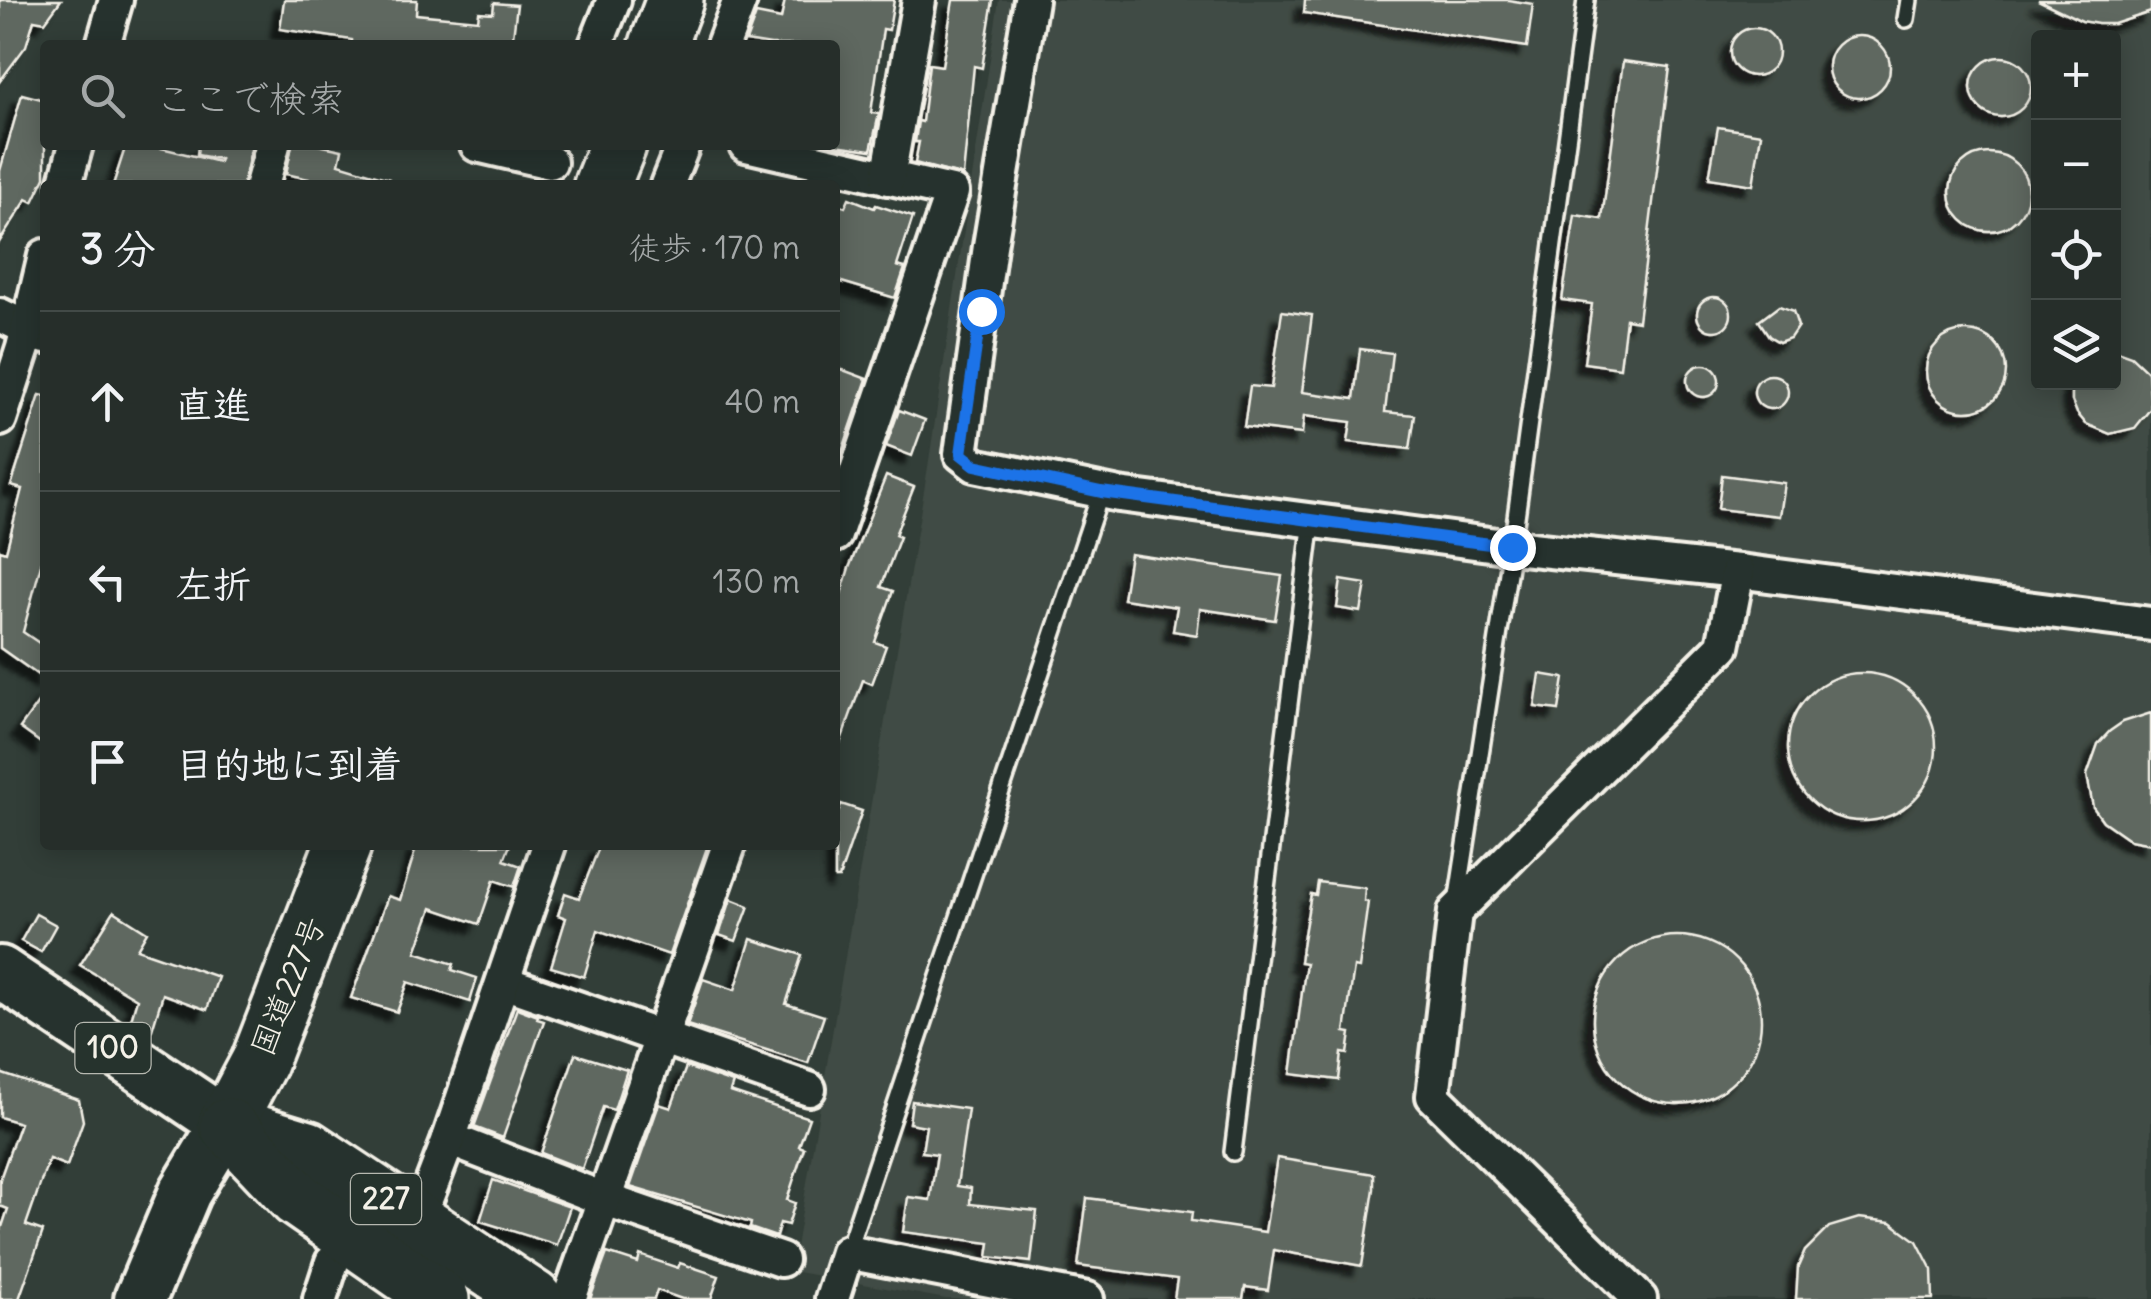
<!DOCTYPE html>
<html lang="ja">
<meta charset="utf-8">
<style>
body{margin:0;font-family:Delius,"Klee One",sans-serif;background:#323a36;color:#f1f3f6}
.controls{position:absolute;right:30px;top:30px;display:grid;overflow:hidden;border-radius:10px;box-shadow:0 5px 25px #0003}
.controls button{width:90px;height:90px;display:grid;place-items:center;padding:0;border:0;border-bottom:2px solid #424a47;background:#262e2a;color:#f1f3f6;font:50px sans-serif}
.stop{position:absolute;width:30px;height:30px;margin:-22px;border:8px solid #1a73e8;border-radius:50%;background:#fff}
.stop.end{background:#1a73e8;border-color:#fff;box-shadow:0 2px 10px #0008}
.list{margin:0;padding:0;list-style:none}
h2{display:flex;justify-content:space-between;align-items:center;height:130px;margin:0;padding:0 40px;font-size:42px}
h2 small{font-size:32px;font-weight:400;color:#a4a8a8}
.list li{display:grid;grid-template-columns:65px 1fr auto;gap:30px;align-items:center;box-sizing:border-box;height:180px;padding:0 40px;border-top:2px solid #424a47}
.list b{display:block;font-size:38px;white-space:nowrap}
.list em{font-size:32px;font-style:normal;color:#a4a8a8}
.icon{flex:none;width:55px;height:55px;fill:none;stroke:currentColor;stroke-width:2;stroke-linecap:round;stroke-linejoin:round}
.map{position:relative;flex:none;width:2151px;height:1299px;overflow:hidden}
.search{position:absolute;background:#262e2a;box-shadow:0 5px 25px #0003;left:40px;top:40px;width:800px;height:110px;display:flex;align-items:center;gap:25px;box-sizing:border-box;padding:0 35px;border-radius:10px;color:#a4a8a8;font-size:38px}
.panel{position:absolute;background:#262e2a;box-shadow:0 5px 25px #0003;left:40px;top:180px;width:800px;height:670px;border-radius:10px}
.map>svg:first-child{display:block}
</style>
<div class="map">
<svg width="2151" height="1299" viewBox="0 0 2151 1299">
<defs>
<filter id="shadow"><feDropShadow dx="-9" dy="9" stdDeviation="2.5" flood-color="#0009"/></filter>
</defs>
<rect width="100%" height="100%" fill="#323e38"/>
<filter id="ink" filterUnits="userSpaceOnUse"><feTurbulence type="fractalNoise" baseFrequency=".01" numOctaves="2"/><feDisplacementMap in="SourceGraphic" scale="20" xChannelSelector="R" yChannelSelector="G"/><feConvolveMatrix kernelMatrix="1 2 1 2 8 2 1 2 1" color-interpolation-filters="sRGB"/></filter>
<g filter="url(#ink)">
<path fill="#404b44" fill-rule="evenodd" d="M999,0H2151V1299H946L792,1271L928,467ZM2038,38H2114V382H2038Z"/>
<g fill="#5f6861" stroke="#f4f1e8" stroke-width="2.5" filter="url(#shadow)">
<path d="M0,0H61L45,22L34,20L26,46L0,81Z"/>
<path d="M284,0H417L416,14L478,20L479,12L493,13L494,3L517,5L512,45H352V40L280,29Z"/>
<path d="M785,0H894L889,30L883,29L871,113L879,114L871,150L835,145V45H771L746,41L756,14L781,19Z"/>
<path d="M953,0H993L982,68L974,66L963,176L915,163L919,142H915L918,121L922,122L929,64L942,66Z"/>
<path d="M1305,0H1508L1533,4L1527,47L1304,13Z"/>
<path d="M2038,0H2151V12L2114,24H2098L2082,21Z"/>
<circle cx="1754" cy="52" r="24"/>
<circle cx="1859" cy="67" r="31"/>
<circle cx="2001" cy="87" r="30"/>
<path d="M1623,61L1670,67L1638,321L1626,319L1620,368L1584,363L1592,304L1562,300L1575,215L1602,219Z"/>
<path d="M22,94L45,100V177L33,202L27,199L0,241V171Z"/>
<path d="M1718,127L1761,134L1753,185L1709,178Z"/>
<path d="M126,145H149L219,162L220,159L197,155L198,145H252L243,185H113Z"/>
<path d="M292,145H318L342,150L339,164L389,179L388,185H336L286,174Z"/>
<circle cx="1989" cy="192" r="39"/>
<path d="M849,198L874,208L876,205L913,217L897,266L905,268L895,298L835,280V203L845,207Z"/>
<circle cx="1714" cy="314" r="17"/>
<path d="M1779,306L1793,311L1798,326L1790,338L1779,342L1769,336L1759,321Z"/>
<path d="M1282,311L1312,315L1302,392L1354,399L1360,349L1392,353L1385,412L1415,415L1410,449L1348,442L1351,422L1304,416L1302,434L1244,427L1250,386L1271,388Z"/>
<circle cx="1966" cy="371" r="40"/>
<path d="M2114,350L2131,356L2148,372L2151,408L2135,428L2110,434L2086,424L2077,413L2072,401V382H2114Z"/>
<circle cx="1703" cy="381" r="16"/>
<path d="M835,367L867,379L835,473Z"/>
<circle cx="1771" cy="392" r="17"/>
<path d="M40,395L45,396V549L23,632L45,647V680L0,648V550L6,552L22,489L11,486Z"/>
<path d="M899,410L925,420L912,456L886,446Z"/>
<path d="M1722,475L1784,483L1779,516L1718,509Z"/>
<path d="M886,476L914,487L895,535L900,537L881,587L893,591L875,642L886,646L872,684L863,680L838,749H835V614L849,568Z"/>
<path d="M1130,554L1282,576L1275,620L1200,609L1197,635L1173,631L1177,607L1123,599Z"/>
<path d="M1341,580L1366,584L1361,612L1337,608Z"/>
<circle cx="1862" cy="747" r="74"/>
<path d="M1540,674L1564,678L1559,710L1535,707Z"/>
<path d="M45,693V746L20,728Z"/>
<path d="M2151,713V844L2130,840L2103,821L2093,807L2087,775L2098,744L2110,731L2123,722Z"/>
<path d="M841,804L862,811L839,878H835V821Z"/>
<path d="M417,845H510L504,860L521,866L514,887L494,880L479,924L432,908L416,952L454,964L452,970L477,978L470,1002L408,982L397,1012L351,998L388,896L400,900Z"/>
<path d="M600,845H708L669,955L598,930L584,977L551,967L566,918L558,915L565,893L579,898Z"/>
<path d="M1318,882L1365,888L1364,901L1368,902L1359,968L1354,967L1345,1032L1351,1033L1348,1054L1342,1053L1339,1080L1291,1074L1306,963L1300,962L1303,940L1311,894L1316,895Z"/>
<path d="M731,899L749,906L736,941L719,935Z"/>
<path d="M114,911L147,932L137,949L218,977L207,1010L163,994L152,1030L130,1023L137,999L80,965Z"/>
<path d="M36,914L56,925L41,952L21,941Z"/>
<circle cx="1677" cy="1020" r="84"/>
<path d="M751,939L802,955L786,1004L824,1016L808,1063L687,1025L703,979L735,990Z"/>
<path d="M517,1008L538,1016L537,1019L544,1021L503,1138L474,1127Z"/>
<path d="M575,1054L627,1070L614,1110L603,1107L582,1169L541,1153Z"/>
<path d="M686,1067L733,1083L730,1092L809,1118L799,1146L804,1148L787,1200L795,1203L788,1225L780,1223L776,1237L750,1228L751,1223L630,1187L659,1104L671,1108Z"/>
<path d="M0,1073L79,1100L83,1121L67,1166L49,1159L26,1225L43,1231L19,1299H0V1233L8,1209L0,1206V1179L20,1123L0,1117Z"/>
<path d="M912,1101L968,1109L957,1186L971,1188L970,1204L1037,1211L1031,1262L988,1257L990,1243L903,1232L908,1197L930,1200L937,1154L922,1152L926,1126L909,1123Z"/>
<path d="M1277,1158L1374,1174V1189L1362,1266L1274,1250L1268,1290L1245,1287L1243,1299H1174L1177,1279L1078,1266L1087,1198L1192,1212L1191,1221L1265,1232Z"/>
<path d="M493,1180L570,1207L557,1245L480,1221Z"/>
<path d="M1859,1218L1891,1222L1917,1241L1932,1270L1933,1299H1796L1798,1267L1805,1251L1829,1227Z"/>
<path d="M607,1253L638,1263L640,1255L678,1268L680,1263L719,1276L711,1299H682L657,1290L654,1299H590Z"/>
</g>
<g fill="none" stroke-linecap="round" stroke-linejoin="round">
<g stroke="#f4f1e8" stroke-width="22">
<g id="service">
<path d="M1906,19L1909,0"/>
<path d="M1457,903L1512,547L1586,0"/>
<path d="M1233,1152L1312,520"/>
<path d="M847,1252L1101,492"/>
</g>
</g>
<g stroke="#f4f1e8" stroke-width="40">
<g id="minor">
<path d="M1031,0L990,246L961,454L975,465L1119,495L1512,547L1738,571L2151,624"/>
<path d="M103,45L116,0"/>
<path d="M596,45L614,0"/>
<path d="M723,45L740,0"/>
<path d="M477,145L550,162"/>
<path d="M746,145L952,192L835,535"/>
<path d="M888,178L919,0"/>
<path d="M65,185L76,145"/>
<path d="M262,185L273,145"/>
<path d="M667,185L683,145"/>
<path d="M0,315L45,337"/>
<path d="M0,419L23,348L45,256"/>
<path d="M503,982L809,1089"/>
<path d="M449,1139L606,1200L781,1260"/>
<path d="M418,1220L449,1139L549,845"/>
<path d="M320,1299L332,1262"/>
<path d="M569,1299L729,845"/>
<path d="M832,1299L847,1252L1087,1299"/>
<path d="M1640,1299L1433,1096L1455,912L1723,646L1738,571"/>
</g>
</g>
<g stroke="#f4f1e8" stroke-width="58">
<g id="primary">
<path d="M0,972L226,1124"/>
<path d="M140,1299L185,1192L226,1124"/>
</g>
</g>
<g stroke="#f4f1e8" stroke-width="62">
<g id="trunk">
<path d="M658,45L675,0"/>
<path d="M602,185L618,145"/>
<path d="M226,1124L308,1149L534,1299"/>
<path d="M226,1124L259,1062L343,845"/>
<path d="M228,1126L297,1199L441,1299"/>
</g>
</g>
<use href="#service" stroke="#26332d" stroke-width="15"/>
<use href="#minor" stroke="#26332d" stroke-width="32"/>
<use href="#primary" stroke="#26332d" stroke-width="50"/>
<use href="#trunk" stroke="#26332d" stroke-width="55"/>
</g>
</g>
<g fill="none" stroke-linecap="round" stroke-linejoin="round" filter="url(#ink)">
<path stroke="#1a73e8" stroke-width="12" d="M981,311L961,454L975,465L1101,492L1512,547"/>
</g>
<g text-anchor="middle" stroke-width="8" stroke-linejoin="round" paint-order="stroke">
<g fill="#26332d" stroke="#b6b8b0" stroke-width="2.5">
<rect x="75.5" y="1023" width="75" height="50" rx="8"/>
<rect x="351" y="1174" width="70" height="50" rx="8"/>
</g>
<g font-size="30" font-weight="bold" fill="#f4f1e8">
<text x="113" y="1058">100</text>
<text x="386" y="1209">227</text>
</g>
<g font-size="32" fill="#f4f1e8" stroke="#26332d">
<text transform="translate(288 986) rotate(-68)" y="11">国道227号</text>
</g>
</g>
</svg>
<div class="controls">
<button>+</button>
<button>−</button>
<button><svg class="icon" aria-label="locate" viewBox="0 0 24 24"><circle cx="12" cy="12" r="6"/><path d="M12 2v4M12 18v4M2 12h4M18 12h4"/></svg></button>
<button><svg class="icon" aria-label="layers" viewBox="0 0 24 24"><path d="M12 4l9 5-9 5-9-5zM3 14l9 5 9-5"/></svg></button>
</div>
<div class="stop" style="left:981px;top:311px"></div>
<div class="stop end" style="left:1512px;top:547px"></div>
<div class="search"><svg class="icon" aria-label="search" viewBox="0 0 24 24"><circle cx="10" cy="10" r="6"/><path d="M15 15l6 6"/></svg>ここで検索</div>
<section class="panel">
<h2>3 分<small>徒歩 · 170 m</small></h2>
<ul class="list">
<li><svg class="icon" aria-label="ahead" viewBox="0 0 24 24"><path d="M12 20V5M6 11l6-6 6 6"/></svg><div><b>直進</b></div><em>40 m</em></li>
<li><svg class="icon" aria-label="left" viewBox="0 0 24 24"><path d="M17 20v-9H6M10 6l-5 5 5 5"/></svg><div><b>左折</b></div><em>130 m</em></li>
<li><svg class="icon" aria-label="arrive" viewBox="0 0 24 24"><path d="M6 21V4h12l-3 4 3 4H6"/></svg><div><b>目的地に到着</b></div></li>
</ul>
</section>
</div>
